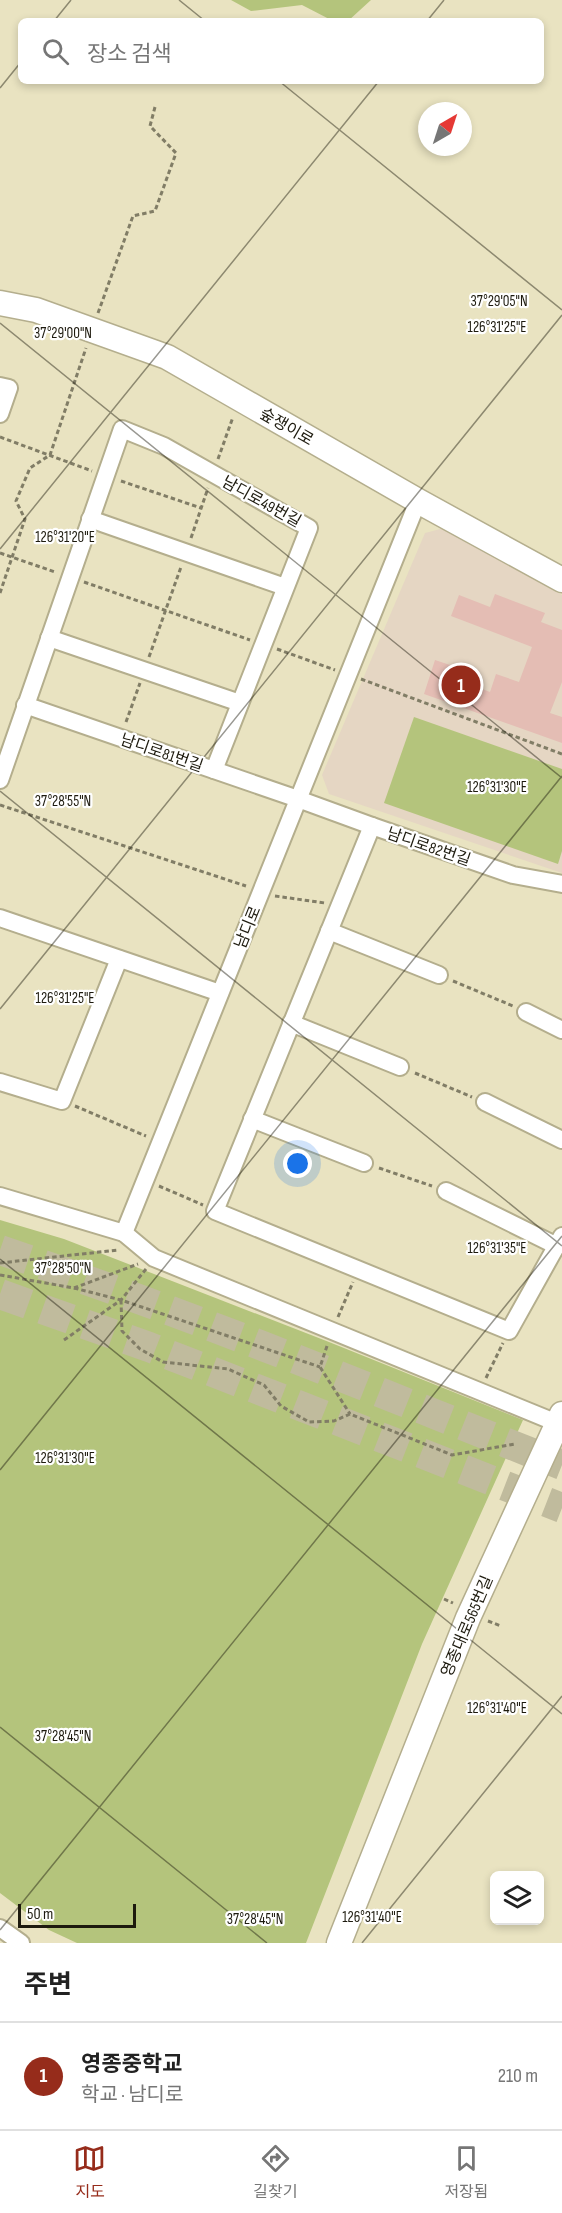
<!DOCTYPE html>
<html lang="ko">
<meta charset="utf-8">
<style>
body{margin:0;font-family:"Sofia Sans Condensed","Noto Sans KR",sans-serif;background:#f6f6f6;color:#222}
.controls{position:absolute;right:18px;bottom:18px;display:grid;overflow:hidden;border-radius:9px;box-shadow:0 3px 9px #0003}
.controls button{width:54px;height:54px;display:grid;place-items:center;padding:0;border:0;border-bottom:2px solid #e0e0e0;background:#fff;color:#222;font:30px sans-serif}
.compass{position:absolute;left:418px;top:102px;width:54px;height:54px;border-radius:50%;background:#fff;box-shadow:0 3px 9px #0003;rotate:39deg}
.scale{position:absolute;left:18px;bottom:15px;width:118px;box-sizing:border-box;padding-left:6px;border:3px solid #1d1a0e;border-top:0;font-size:16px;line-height:21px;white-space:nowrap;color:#1d1a0e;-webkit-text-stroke:4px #fff;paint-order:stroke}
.you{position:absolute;left:298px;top:1164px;width:21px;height:21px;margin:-15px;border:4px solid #fff;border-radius:50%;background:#1a73e8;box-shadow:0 0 0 9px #1a73e833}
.badge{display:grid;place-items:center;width:39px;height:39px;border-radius:50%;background:#962c1b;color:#fff;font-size:20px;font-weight:700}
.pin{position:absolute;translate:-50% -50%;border:3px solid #fff;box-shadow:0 2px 6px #0006}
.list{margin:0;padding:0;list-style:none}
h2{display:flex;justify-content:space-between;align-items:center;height:78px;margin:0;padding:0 24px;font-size:26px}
h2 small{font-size:20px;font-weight:400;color:#767676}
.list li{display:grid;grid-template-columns:39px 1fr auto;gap:18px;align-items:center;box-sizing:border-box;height:108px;padding:0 24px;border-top:2px solid #e0e0e0}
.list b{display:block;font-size:22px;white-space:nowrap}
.list p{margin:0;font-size:20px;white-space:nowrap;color:#767676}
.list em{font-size:20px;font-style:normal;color:#767676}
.icon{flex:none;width:33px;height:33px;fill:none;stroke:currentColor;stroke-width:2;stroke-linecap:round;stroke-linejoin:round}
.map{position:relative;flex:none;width:562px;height:1943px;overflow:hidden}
.search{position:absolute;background:#fff;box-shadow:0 3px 9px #0003;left:18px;right:18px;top:18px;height:66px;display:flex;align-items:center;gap:15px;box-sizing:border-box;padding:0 21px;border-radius:9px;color:#767676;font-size:22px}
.sheet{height:186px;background:#fff}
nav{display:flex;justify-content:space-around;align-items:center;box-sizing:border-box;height:84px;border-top:2px solid #e0e0e0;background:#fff;font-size:16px;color:#767676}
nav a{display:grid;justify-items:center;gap:3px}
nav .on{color:#962c1b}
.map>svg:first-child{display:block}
</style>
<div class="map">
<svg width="562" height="1943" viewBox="0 0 562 1943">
<rect width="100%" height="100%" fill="#e9e3c1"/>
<path fill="#e5d6c3" d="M444,528L562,595V873L329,794L322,775L425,533Z"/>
<g fill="#b4c47c">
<path d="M231,0H371L348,21H333L302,5L251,11Z"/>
<path d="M414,717L562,769V851L558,864L384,803Z"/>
<path d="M0,1220L64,1239L329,1342L523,1420L422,1644L306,1943H77L49,1930L0,1893Z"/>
</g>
<path fill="#e4bdb4" d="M495,594L545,613L541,622L562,630V682L550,713L562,717V743L424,694L435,660L468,671L477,687L490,692L496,674L519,682L532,647L451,616L459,595L490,607Z"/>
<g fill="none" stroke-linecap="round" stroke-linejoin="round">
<g stroke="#c0bb9d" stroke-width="30" stroke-dasharray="30 15" stroke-linecap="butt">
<path d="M0,1250C190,1314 376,1391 562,1465"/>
<path d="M0,1294L149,1347L562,1508"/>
</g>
<g stroke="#b4ae8d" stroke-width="20">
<g id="street">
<path d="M0,386L9,388L0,414"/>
<path d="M90,519L285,587"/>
<path d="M49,638L240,703"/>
<path d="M25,705L298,799L372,826L513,875L562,884"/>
<path d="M0,780L122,429L164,446L309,528L214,770"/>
<path d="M372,826L215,1211L509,1331L562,1236"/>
<path d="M0,918L220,993"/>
<path d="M329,931L439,975"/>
<path d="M526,1012L562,1030"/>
<path d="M291,1023L400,1067"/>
<path d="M0,1082L62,1101L119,959"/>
<path d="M485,1102L562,1140"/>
<path d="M252,1119L364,1163"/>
<path d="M446,1191L557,1246"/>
<path d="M0,1196L124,1233L418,501"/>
<path d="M124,1233L154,1258L557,1423"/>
<path d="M0,1928L21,1943"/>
</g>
</g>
<g stroke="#b4ae8d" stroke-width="27">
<g id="secondary">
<path d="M0,303L36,310L167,357L418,501L562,580"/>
<path d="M339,1943L468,1618L562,1414"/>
</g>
</g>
<g stroke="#817d66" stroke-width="3" stroke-dasharray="4.5 3" stroke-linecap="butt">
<path d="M98,313L133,216L155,211L176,153L150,126L155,107"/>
<path d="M0,437L92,471"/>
<path d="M218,459L233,417"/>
<path d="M121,481L201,508"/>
<path d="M191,538L208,488"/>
<path d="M0,553L55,572"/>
<path d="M84,582L250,640"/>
<path d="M0,593L25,519L16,501L30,468L50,455L86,348"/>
<path d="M277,649L335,670"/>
<path d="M149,657L181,567"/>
<path d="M361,679L562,754"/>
<path d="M126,722L140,683"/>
<path d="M0,805L246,886"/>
<path d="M275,896L325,903"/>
<path d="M453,981L513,1006"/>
<path d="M415,1073L472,1097"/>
<path d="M75,1106L146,1136"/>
<path d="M379,1168L432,1186"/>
<path d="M159,1186L203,1205"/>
<path d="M0,1263L118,1250"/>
<path d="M0,1275L74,1288L138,1264"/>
<path d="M74,1288L121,1300L320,1367"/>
<path d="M121,1300L122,1331L140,1349L163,1362L228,1369L264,1385L281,1406L309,1422L334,1421L350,1414L452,1455L515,1444"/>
<path d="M338,1317L353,1282"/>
<path d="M64,1340L121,1300L146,1269"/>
<path d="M327,1346L320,1367L350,1414"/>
<path d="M486,1378L503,1343"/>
<path d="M444,1599L453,1603"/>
<path d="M488,1621L501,1626"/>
</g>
<use href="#street" stroke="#fff" stroke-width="16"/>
<use href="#secondary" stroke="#fff" stroke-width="24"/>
</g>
<path fill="none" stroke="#1d1a0e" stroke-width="1.5" stroke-opacity="0.45" d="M179,0L205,21M54,21L71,0M427,21L444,0M279,81L562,310M0,88L21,62M0,323L562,778M0,549L379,81M0,791L562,1246M0,1009L562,315M0,1259L562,1714M0,1470L562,776M0,1727L267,1943M0,1930L562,1236M362,1943L562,1696"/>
<g text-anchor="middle" stroke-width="4.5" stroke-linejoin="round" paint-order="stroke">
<g font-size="16" fill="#1d1a0e" stroke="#fff">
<text transform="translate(287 426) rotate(30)" y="6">숲쟁이로</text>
<text transform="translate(262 501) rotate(29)" y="6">남디로49번길</text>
<text transform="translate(162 752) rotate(19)" y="6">남디로81번길</text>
<text transform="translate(429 846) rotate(19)" y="6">남디로82번길</text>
<text transform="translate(247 927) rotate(-68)" y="6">남디로</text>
<text transform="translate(466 1626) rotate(-67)" y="6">영종대로565번길</text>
</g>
</g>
<g font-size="15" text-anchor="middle" fill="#1d1a0e" stroke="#fff" stroke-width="4.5" stroke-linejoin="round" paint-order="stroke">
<text x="499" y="306">37°29'05"N</text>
<text x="497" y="332">126°31'25"E</text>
<text x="63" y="338">37°29'00"N</text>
<text x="65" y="542">126°31'20"E</text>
<text x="497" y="792">126°31'30"E</text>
<text x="63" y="806">37°28'55"N</text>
<text x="65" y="1003">126°31'25"E</text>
<text x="497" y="1253">126°31'35"E</text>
<text x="63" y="1273">37°28'50"N</text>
<text x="65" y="1463">126°31'30"E</text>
<text x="497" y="1713">126°31'40"E</text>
<text x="63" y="1741">37°28'45"N</text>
<text x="372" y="1922">126°31'40"E</text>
<text x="255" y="1924">37°28'45"N</text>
</g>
</svg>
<div class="controls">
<button><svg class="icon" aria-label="layers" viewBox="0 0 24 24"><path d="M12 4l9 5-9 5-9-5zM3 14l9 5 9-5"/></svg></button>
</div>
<svg class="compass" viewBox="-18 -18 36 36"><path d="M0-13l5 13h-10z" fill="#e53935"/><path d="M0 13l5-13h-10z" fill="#767676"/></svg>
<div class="scale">50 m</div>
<div class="you"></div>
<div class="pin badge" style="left:461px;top:685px">1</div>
<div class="search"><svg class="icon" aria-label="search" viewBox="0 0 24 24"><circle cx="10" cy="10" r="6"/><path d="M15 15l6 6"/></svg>장소 검색</div>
</div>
<section class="sheet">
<h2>주변<small></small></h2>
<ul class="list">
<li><span class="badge">1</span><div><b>영종중학교</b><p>학교 · 남디로</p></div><em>210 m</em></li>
</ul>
</section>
<nav>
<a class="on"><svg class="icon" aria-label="map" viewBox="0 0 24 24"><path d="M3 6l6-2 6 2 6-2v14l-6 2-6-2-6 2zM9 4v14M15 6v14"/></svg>지도</a>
<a><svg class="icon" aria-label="directions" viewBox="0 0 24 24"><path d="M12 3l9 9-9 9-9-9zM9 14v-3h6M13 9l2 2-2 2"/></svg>길찾기</a>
<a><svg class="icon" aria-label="saved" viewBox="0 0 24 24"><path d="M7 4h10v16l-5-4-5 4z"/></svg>저장됨</a>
</nav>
